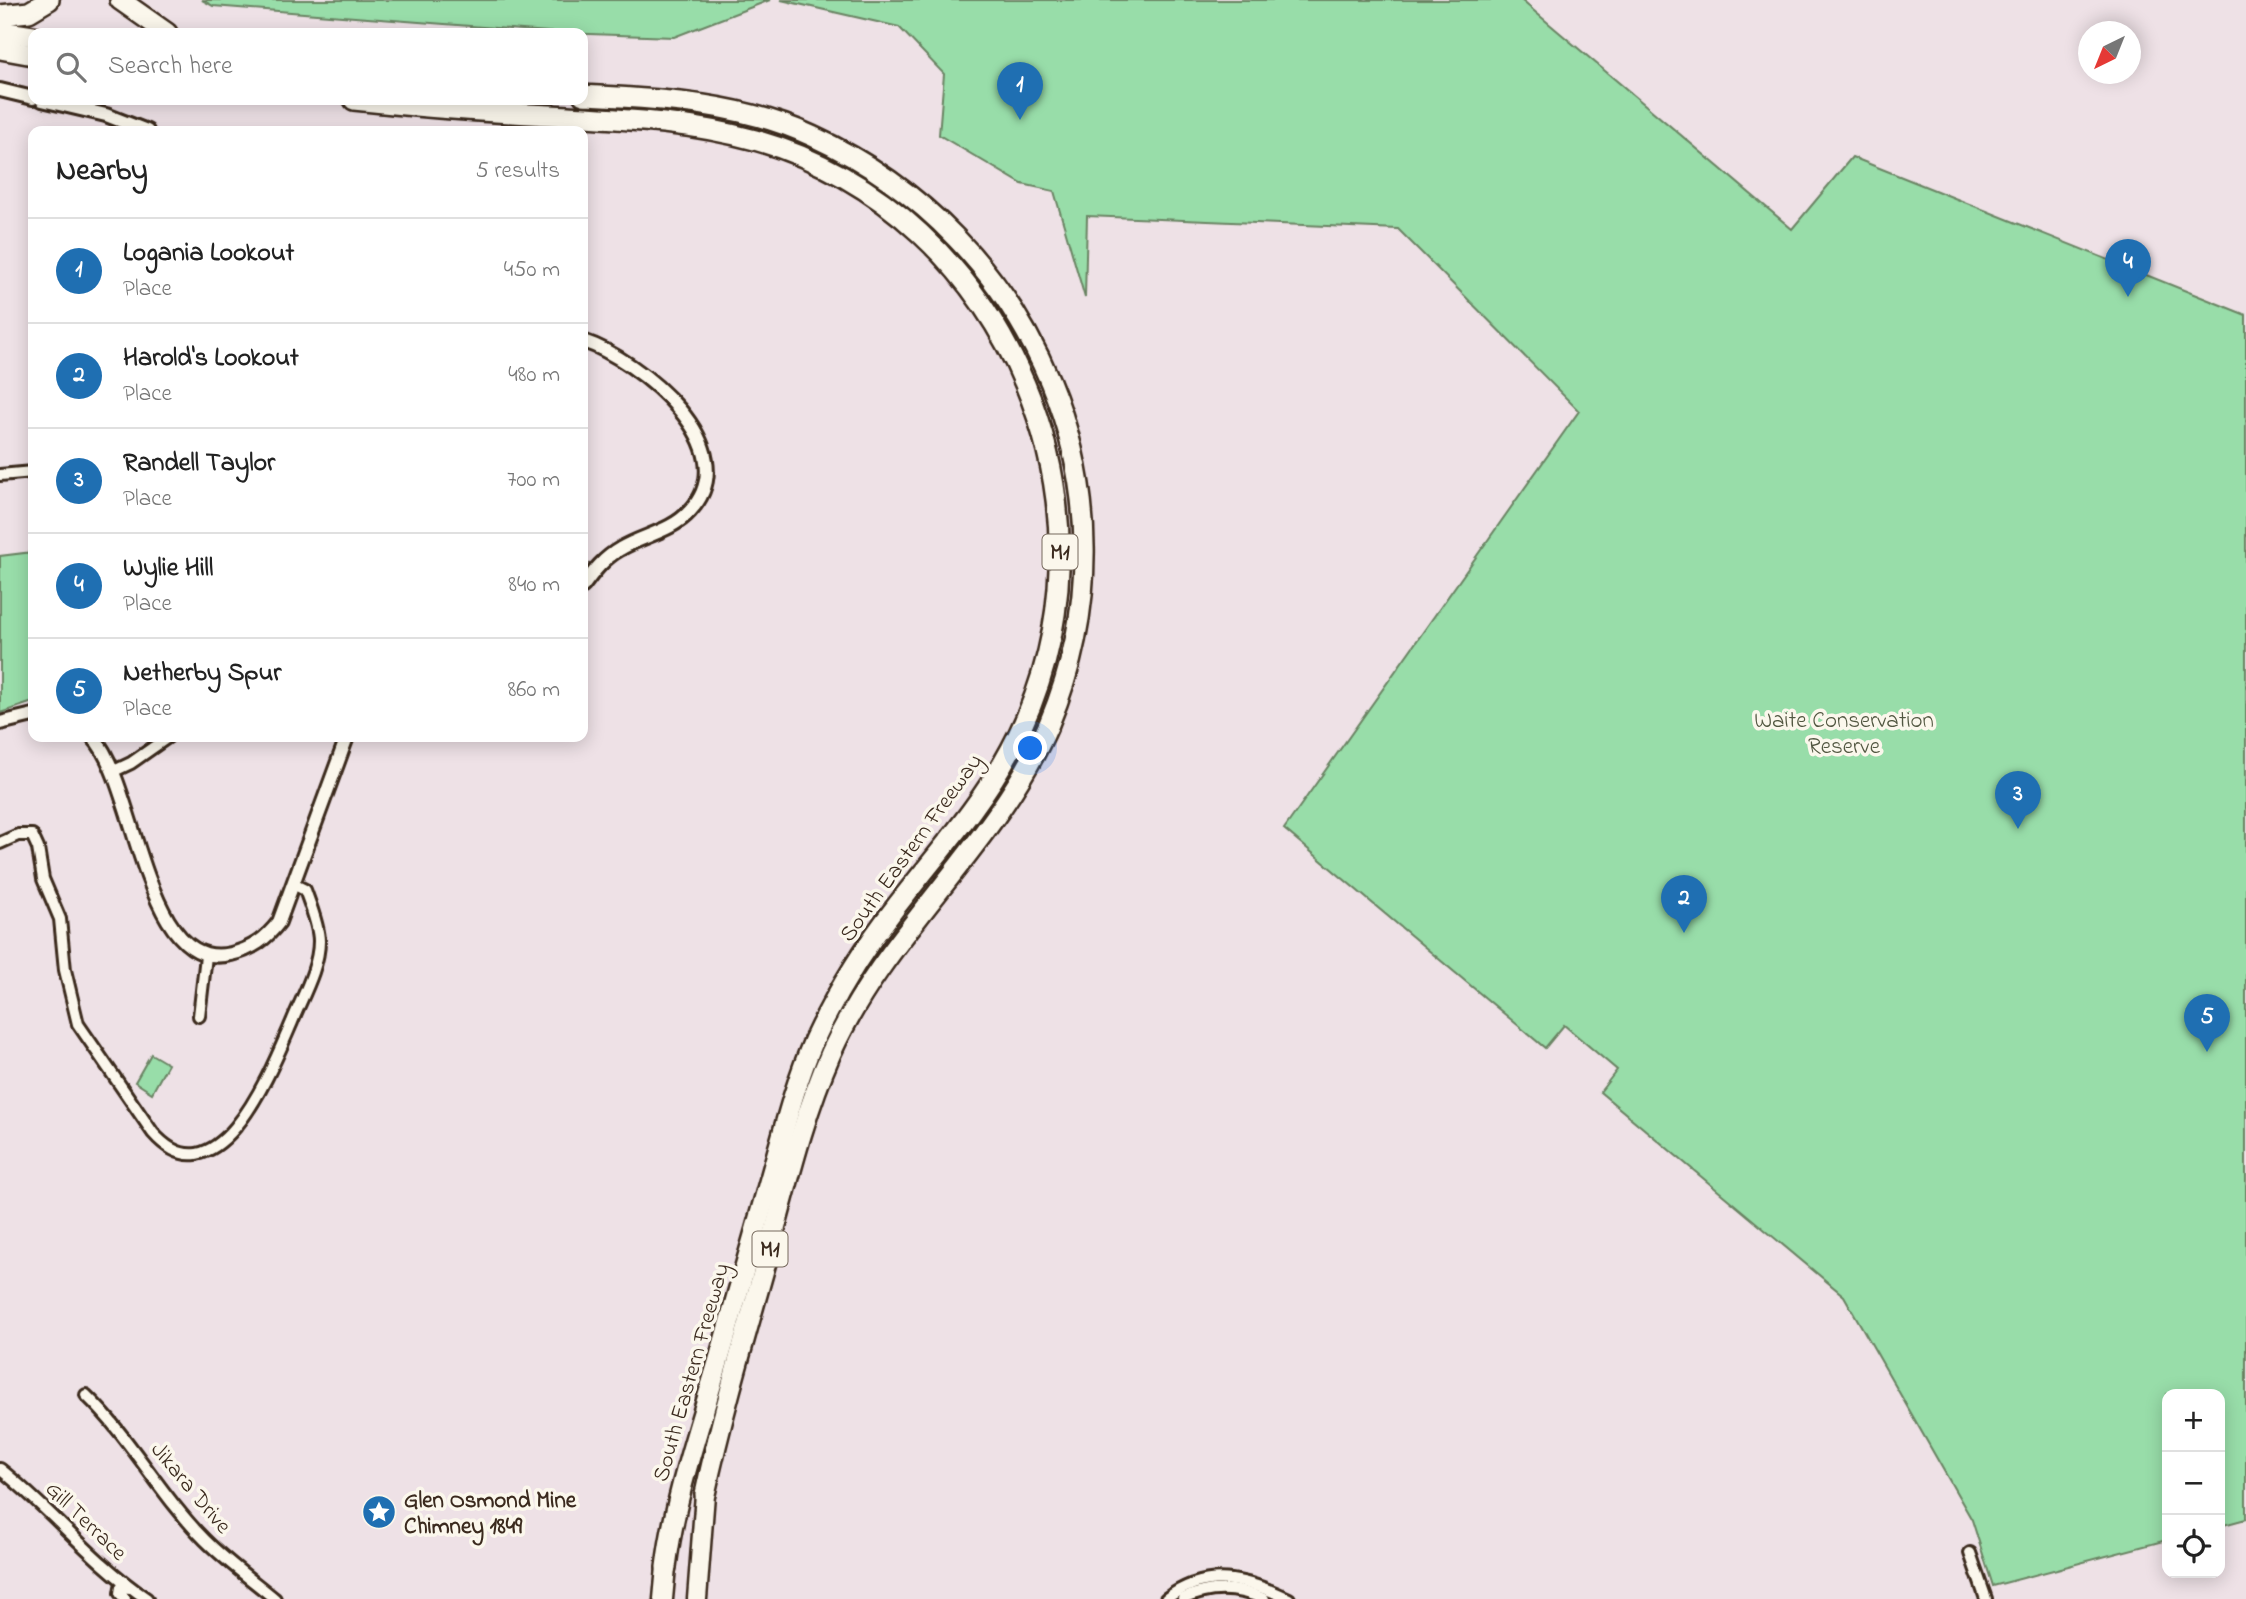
<!DOCTYPE html>
<meta charset="utf-8">
<style>
body{margin:0;font-family:"Indie Flower",sans-serif;background:#f6f6f6;color:#222}
.controls{position:absolute;right:21px;bottom:21px;display:grid;overflow:hidden;border-radius:14px;box-shadow:0 4px 18px #0003}
.controls button{width:63px;height:63px;display:grid;place-items:center;padding:0;border:0;border-bottom:2px solid #e0e0e0;background:#fff;color:#222;font:35px sans-serif}
.compass{position:absolute;left:2078px;top:21px;width:63px;height:63px;border-radius:50%;background:#fff;box-shadow:0 4px 18px #0003;rotate:223deg}
.you{position:absolute;left:1031px;top:749px;width:24px;height:24px;margin:-18px;border:5px solid #fff;border-radius:50%;background:#1a73e8;box-shadow:0 0 0 10px #1a73e833}
.badge{display:grid;place-items:center;width:46px;height:46px;border-radius:50%;background:#1f6fb2;color:#fff;font-size:23px;font-weight:700}
.pin{position:absolute;translate:-50% -58px;filter:drop-shadow(0 2px 4px #0008)}
.pin::after{content:'';position:absolute;top:37px;width:24px;height:21px;background:inherit;clip-path:polygon(0 0,100% 0,50% 100%)}
.list{margin:0;padding:0;list-style:none}
h2{display:flex;justify-content:space-between;align-items:center;height:91px;margin:0;padding:0 28px;font-size:30px}
h2 small{font-size:23px;font-weight:400;color:#767676}
.list li{display:grid;grid-template-columns:46px 1fr auto;gap:21px;align-items:center;box-sizing:border-box;height:105px;padding:0 28px;border-top:2px solid #e0e0e0}
.list b{display:block;font-size:26px;white-space:nowrap}
.list p{margin:0;font-size:23px;white-space:nowrap;color:#767676}
.list em{font-size:23px;font-style:normal;color:#767676}
.icon{flex:none;width:38px;height:38px;fill:none;stroke:currentColor;stroke-width:2;stroke-linecap:round;stroke-linejoin:round}
.map{position:relative;flex:none;width:2246px;height:1599px;overflow:hidden}
.search{position:absolute;background:#fff;box-shadow:0 4px 18px #0003;left:28px;top:28px;width:560px;height:77px;display:flex;align-items:center;gap:18px;box-sizing:border-box;padding:0 24px;border-radius:14px;color:#767676;font-size:26px}
.panel{position:absolute;background:#fff;box-shadow:0 4px 18px #0003;left:28px;top:126px;width:560px;height:616px;border-radius:14px}
.map>svg:first-child{display:block}
</style>
<div class="map">
<svg width="2246" height="1599" viewBox="0 0 2246 1599">
<rect width="100%" height="100%" fill="#eee1e6"/>
<filter id="ink" filterUnits="userSpaceOnUse"><feTurbulence type="fractalNoise" baseFrequency=".0143" numOctaves="2"/><feDisplacementMap in="SourceGraphic" scale="14" xChannelSelector="R" yChannelSelector="G"/><feConvolveMatrix kernelMatrix="1 2 1 2 8 2 1 2 1" color-interpolation-filters="sRGB"/></filter>
<g filter="url(#ink)">
<g fill="#98dda9" stroke="#6a8464" stroke-width="2">
<path d="M202,0H770L674,37L561,33L213,6Z"/>
<path d="M781,0H1521L1792,229L1852,157L2246,315V1519L2220,1526V1394H2167V1540L1993,1586L1972,1520L1844,1296L1600,1092L1617,1070L1564,1025L1545,1048L1284,829L1579,411L1398,229L1087,216L1085,298L1054,191L1022,184L939,135L944,74L899,27Z"/>
<path d="M33,552V702L0,713V556Z"/>
<path d="M151,1054L168,1064L152,1093L135,1082Z"/>
</g>
<g fill="none" stroke-linecap="round" stroke-linejoin="round">
<g stroke="#3b2a1e" stroke-width="16">
<g id="minor">
<path d="M0,475L33,472"/>
<path d="M114,771L131,763L168,737"/>
<path d="M0,843L18,835H32L38,848L43,879L60,919L65,970L78,1024L153,1133C218,1207 272,1068 292,1022C302,997 319,968 319,941C319,926 310,904 305,890L295,885"/>
<path d="M199,1016L206,956"/>
<path d="M86,1395C131,1438 160,1495 205,1540C226,1561 252,1580 275,1599"/>
<path d="M0,1469C52,1510 92,1562 147,1599"/>
<path d="M1970,1553L1986,1599"/>
<path d="M125,1599L120,1593L121,1587L130,1588"/>
<path d="M1166,1599C1207,1568 1245,1578 1289,1599"/>
<path d="M1183,1599C1210,1586 1237,1587 1264,1599"/>
</g>
</g>
<g stroke="#3b2a1e" stroke-width="18">
<g id="tertiary">
<path d="M0,90L33,98"/>
<path d="M42,100L106,115L147,131"/>
<path d="M583,341C638,359 749,448 690,511C671,532 643,535 620,549C604,558 594,571 583,586"/>
<path d="M0,723L33,715"/>
<path d="M93,737C137,784 144,975 231,954C252,949 266,939 279,922L347,737"/>
</g>
</g>
<g stroke="#3b2a1e" stroke-width="23">
<g id="trunk">
<path d="M663,1599L666,1567"/>
<path d="M697,1599L705,1494"/>
</g>
</g>
<g stroke="#3b2a1e" stroke-width="24">
<g id="motorway">
<path d="M120,0L167,33"/>
<path d="M0,15L29,12L49,0"/>
<path d="M0,31L33,36"/>
<path d="M0,49L33,55"/>
<path d="M583,95C661,99 739,102 812,136C1034,237 1146,494 1049,724C996,846 886,931 831,1053C802,1119 786,1190 767,1259C745,1337 722,1415 705,1494"/>
<path d="M354,100C419,107 484,112 550,115C619,119 687,121 755,140C1010,213 1135,516 1011,749C980,807 935,856 895,908C863,949 836,993 814,1040C796,1081 785,1125 773,1168C758,1221 743,1274 728,1327C707,1406 676,1486 666,1567"/>
</g>
</g>
<use href="#minor" stroke="#fbf7ec" stroke-width="10"/>
<use href="#tertiary" stroke="#fbf7ec" stroke-width="12"/>
<use href="#trunk" stroke="#fbf7ec" stroke-width="18"/>
<use href="#motorway" stroke="#fbf7ec" stroke-width="19"/>
</g>
</g>
<defs>
<g id="sight-disc" transform="scale(1.75)"><circle r="9.5" fill="#1f6fb2" stroke="#fbf7ec"/><path d="M0-6L1.8-2.2L6-1.7L2.9 1.2L3.7 5.4L0 3.3L-3.7 5.4L-2.9 1.2L-6-1.7L-1.8-2.2Z" fill="#fff"/></g>
</defs>
<g fill-rule="evenodd">
<use href="#sight-disc" x="379" y="1512"/>
</g>
<g text-anchor="middle" stroke-width="7" stroke-linejoin="round" paint-order="stroke">
<g fill="#fbf7ec" stroke="#75685c" stroke-width="2">
<rect x="1042.5" y="534.5" width="35" height="35" rx="5"/>
<rect x="752.5" y="1231.5" width="35" height="35" rx="5"/>
</g>
<g font-size="21" font-weight="bold" fill="#3b2a1e">
<text x="1060" y="559">M1</text>
<text x="770" y="1256">M1</text>
</g>
<g font-size="23" fill="#525741" stroke="#fbf7ec">
<text x="1844" y="727">Waite Conservation<tspan x="1844" dy="26">Reserve</tspan></text>
</g>
<g font-size="23" fill="#3b2a1e" stroke="#fbf7ec">
<text transform="translate(910 847) rotate(-54)" y="8">South Eastern Freeway</text>
<text transform="translate(690 1372) rotate(-74)" y="8">South Eastern Freeway</text>
<text transform="translate(192 1487) rotate(50)" y="8">Jikara Drive</text>
<text transform="translate(87 1520) rotate(44)" y="8">Gill Terrace</text>
</g>
<g font-size="23" font-weight="bold" fill="#3b2a1e" stroke="#fbf7ec" text-anchor="start">
<text x="404" y="1507">Glen Osmond Mine<tspan x="404" dy="26">Chimney 1849</tspan></text>
</g>
</g>
</svg>
<div class="controls">
<button>+</button>
<button>−</button>
<button><svg class="icon" aria-label="locate" viewBox="0 0 24 24"><circle cx="12" cy="12" r="6"/><path d="M12 2v4M12 18v4M2 12h4M18 12h4"/></svg></button>
</div>
<svg class="compass" viewBox="-18 -18 36 36"><path d="M0-13l5 13h-10z" fill="#e53935"/><path d="M0 13l5-13h-10z" fill="#767676"/></svg>
<div class="you"></div>
<div class="pin badge" style="left:1020px;top:120px">1</div>
<div class="pin badge" style="left:1684px;top:933px">2</div>
<div class="pin badge" style="left:2018px;top:829px">3</div>
<div class="pin badge" style="left:2128px;top:297px">4</div>
<div class="pin badge" style="left:2207px;top:1052px">5</div>
<div class="search"><svg class="icon" aria-label="search" viewBox="0 0 24 24"><circle cx="10" cy="10" r="6"/><path d="M15 15l6 6"/></svg>Search here</div>
<section class="panel">
<h2>Nearby<small>5 results</small></h2>
<ul class="list">
<li><span class="badge">1</span><div><b>Logania Lookout</b><p>Place</p></div><em>450 m</em></li>
<li><span class="badge">2</span><div><b>Harold's Lookout</b><p>Place</p></div><em>480 m</em></li>
<li><span class="badge">3</span><div><b>Randell Taylor</b><p>Place</p></div><em>700 m</em></li>
<li><span class="badge">4</span><div><b>Wylie Hill</b><p>Place</p></div><em>840 m</em></li>
<li><span class="badge">5</span><div><b>Netherby Spur</b><p>Place</p></div><em>860 m</em></li>
</ul>
</section>
</div>
